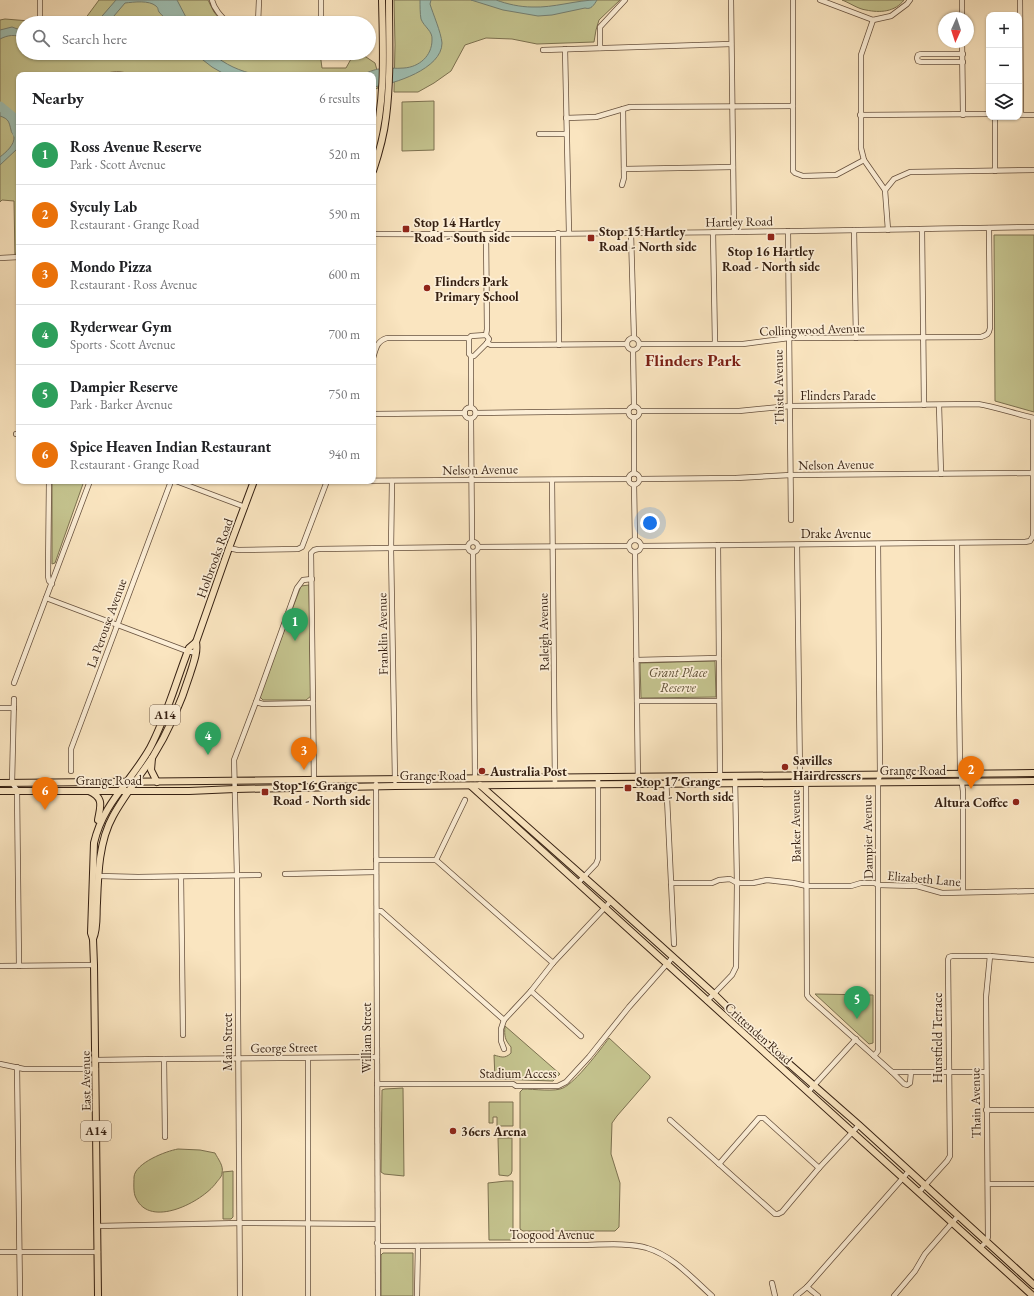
<!DOCTYPE html>
<meta charset="utf-8">
<style>
body{margin:0;font-family:"EB Garamond",serif;background:#f2f2f2;color:#202124}
.controls{position:absolute;right:12px;top:12px;display:grid;overflow:hidden;border-radius:8px;box-shadow:0 1px 3px #0004}
.controls button{width:36px;height:36px;display:grid;place-items:center;padding:0;border:0;border-bottom:1px solid #e0e0e0;background:#fff;color:#202124;font:20px sans-serif}
.compass{position:absolute;left:938px;top:12px;width:36px;height:36px;border-radius:50%;background:#fff;box-shadow:0 1px 3px #0004;rotate:183deg}
.you{position:absolute;left:650px;top:523px;width:14px;height:14px;margin:-10px;border:3px solid #fff;border-radius:50%;background:#1a73e8;box-shadow:0 0 0 6px #1a73e833}
.badge{display:grid;place-items:center;width:26px;height:26px;border-radius:50%;background:#0b8043;color:#fff;font-size:13px;font-weight:700}
.pin{position:absolute;translate:-50% -33px;filter:drop-shadow(0 1px 2px #0008)}
.pin::after{content:'';position:absolute;top:21px;width:14px;height:12px;background:inherit;clip-path:polygon(0 0,100% 0,50% 100%)}
.list{margin:0;padding:0;list-style:none}
h2{display:flex;justify-content:space-between;align-items:center;height:52px;margin:0;padding:0 16px;font-size:17px}
h2 small{font-size:13px;font-weight:400;color:#757577}
.list li{display:grid;grid-template-columns:26px 1fr auto;gap:12px;align-items:center;box-sizing:border-box;height:60px;padding:0 16px;border-top:1px solid #e0e0e0}
.list b{display:block;font-size:15px;white-space:nowrap}
.list p{margin:0;font-size:13px;white-space:nowrap;color:#757577}
.list em{font-size:13px;font-style:normal;color:#757577}
.icon{flex:none;width:22px;height:22px;fill:none;stroke:currentColor;stroke-width:2;stroke-linecap:round;stroke-linejoin:round}
.map{position:relative;flex:none;width:1034px;height:1296px;overflow:hidden}
.search{position:absolute;background:#fff;box-shadow:0 1px 3px #0004;left:16px;top:16px;width:360px;height:44px;display:flex;align-items:center;gap:10px;box-sizing:border-box;padding:0 14px;border-radius:22px;color:#757577;font-size:15px}
.panel{position:absolute;background:#fff;box-shadow:0 1px 3px #0004;left:16px;top:72px;width:360px;height:412px;border-radius:8px}
.map>svg:first-child{display:block}
</style>
<div class="map">
<svg width="1034" height="1296" viewBox="0 0 1034 1296">
<rect width="100%" height="100%" fill="#fae5c0"/>
<filter id="stains"><feTurbulence type="fractalNoise" baseFrequency=".005" numOctaves="4"/><feColorMatrix values="0 0 0 0 .2 0 0 0 0 .09 0 0 0 0 .02 0 0 0 .5 -.17"/></filter>
<radialGradient id="worn" r=".72"><stop offset=".6" stop-color="#630" stop-opacity="0"/><stop offset="1" stop-color="#630" stop-opacity=".3"/></radialGradient>
<g fill="#c4c38e" stroke="#7c7150">
<path d="M99,0H208L214,12L223,23H82Z"/>
<path d="M394,0H620L599,20L596,30L594,42L537,44L512,39L486,38L465,45L451,71L434,83L418,92H394L395,45Z"/>
<path d="M842,0H904C895,12 880,13 866,10C858,9 850,3 842,0Z"/>
<path d="M5,19L42,22V23H23V53H320L322,68H346L351,59L363,55L375,63L379,77L378,88L373,90V75H130C122,70 111,71 102,75H19V243L15,257L14,201L2,200L0,202V20Z"/>
<path d="M434,101V150L402,151V102Z"/>
<path d="M994,235H1034V412L995,401Z"/>
<path d="M52,481H84L55,563L52,564Z"/>
<path d="M309,585L311,696L306,700H263L259,696L301,586Z"/>
<path d="M715,661L716,697L641,698L640,663Z"/>
<path d="M815,994L873,995V1043L869,1044Z"/>
<path d="M505,1026L560,1074L553,1081L495,1079L494,1055C501,1057 505,1059 511,1053V1047C505,1040 504,1036 505,1026Z"/>
<path d="M609,1038L650,1076V1078L617,1116L612,1123L611,1154L620,1183L619,1227L615,1231H523L520,1229V1092L523,1089C533,1089 556,1092 563,1088C576,1082 600,1050 609,1038Z"/>
<path d="M403,1088L404,1176L384,1174L381,1172L382,1090L385,1089Z"/>
<path d="M489,1102H513V1126H497V1117H493V1123H489Z"/>
<path d="M498,1138H512V1171L511,1174L508,1176L499,1175Z"/>
<path d="M178,1149L200,1150L215,1153C218,1159 224,1166 222,1173C222,1177 218,1180 216,1183C202,1202 150,1229 136,1198C133,1193 134,1183 134,1177C135,1163 166,1151 178,1149Z"/>
<path d="M233,1171V1217L231,1219H223V1172Z"/>
<path d="M506,1181H513V1240H489L488,1183Z"/>
<path d="M383,1253H413V1296H381V1255Z"/>
</g>
<g fill="#9ebfb3" stroke="#747f72">
<path d="M116,0H177L189,23H170C167,19 162,16 159,12C157,8 159,9 156,6C149,0 134,2 125,3L108,23H96Z"/>
<path d="M420,0H431L430,4C433,14 441,32 442,43C442,69 394,84 373,87V75H362C365,73 376,69 379,69C387,67 396,69 404,68C419,67 432,56 432,40C433,31 424,27 421,19C420,14 420,5 420,0Z"/>
<path d="M471,0C478,0 489,0 496,0C507,4 520,7 532,7C554,8 576,0 597,0C594,5 591,10 585,8L552,15L538,16L503,10Z"/>
<path d="M12,27L23,31V38C15,34 8,35 0,39V30Z"/>
<path d="M194,53H212C225,65 240,71 257,75H226L212,67Z"/>
<path d="M0,105L18,122L19,125V144L17,149L0,165V157C6,152 15,145 14,136C13,134 11,132 11,130C9,122 9,119 0,116Z"/>
</g>
<g fill="none" stroke-linecap="round" stroke-linejoin="round">
<path stroke="#9ebfb3" stroke-width="9" d="M0,106L17,120V133"/>
<g stroke="#66503d" stroke-width="6">
<g id="minor">
<path d="M40,0V17"/>
<path d="M212,0C214,9 221,16 228,23"/>
<path d="M321,0V23"/>
<path d="M731,0L734,232"/>
<path d="M793,0V171L795,173L803,176L836,175L864,160"/>
<path d="M820,0L873,20L891,16L907,4L910,0"/>
<path d="M962,0V18"/>
<path d="M1020,0L1021,115"/>
<path d="M873,20L861,55V148L864,160L885,190L888,230"/>
<path d="M258,23L259,0"/>
<path d="M962,42L963,115"/>
<path d="M600,48V27L625,0"/>
<path d="M565,49L569,233"/>
<path d="M543,50L731,44"/>
<path d="M963,54H921L918,55L917,58L918,61L921,62H963"/>
<path d="M860,115L989,114"/>
<path d="M1020,115H1034"/>
<path d="M995,117V171"/>
<path d="M566,118L596,117L630,107L793,106"/>
<path d="M539,134H566"/>
<path d="M624,169L733,167"/>
<path d="M622,185L624,178L623,109"/>
<path d="M885,190L894,179L910,172L1034,170"/>
<path d="M854,230L856,338"/>
<path d="M922,230L924,405"/>
<path d="M788,231L791,520"/>
<path d="M713,232L715,343"/>
<path d="M558,233L559,345"/>
<path d="M631,233L634,338"/>
<path d="M373,234C593,235 814,231 1034,227"/>
<path d="M486,234L487,329L486,335L489,339L487,343"/>
<path d="M0,258L19,257"/>
<circle cx="633" cy="344" r="6"/>
<path d="M469,338V354L471,356V408"/>
<path d="M487,343L491,345H497L627,344"/>
<path d="M639,344H743L789,338L981,337C987,335 989,334 990,328L989,228"/>
<path d="M633,350L634,406"/>
<path d="M471,356H474L487,343"/>
<path d="M373,358C376,348 377,341 387,338H469L471,336L486,335"/>
<path d="M939,405L941,474"/>
<circle cx="634" cy="412" r="5.5"/>
<circle cx="470" cy="413" r="5.5"/>
<path d="M640,411H739L790,406L978,404C997,407 1015,414 1034,418"/>
<path d="M476,413L628,411"/>
<path d="M373,414L465,413"/>
<path d="M634,417V473"/>
<path d="M471,419L472,542"/>
<path d="M16,434H19"/>
<circle cx="634" cy="479" r="5.5"/>
<path d="M640,479L736,478L791,475L1033,473"/>
<path d="M552,480L555,785"/>
<path d="M49,481L48,576L49,581L52,584"/>
<path d="M176,481L245,507"/>
<path d="M331,481L629,479"/>
<path d="M392,481L391,549L395,781"/>
<path d="M634,485L635,540"/>
<circle cx="635" cy="546" r="6"/>
<circle cx="473" cy="547" r="5"/>
<path d="M957,543L960,769L963,791V892"/>
<path d="M718,545L720,779"/>
<path d="M797,545L800,776L806,782L807,995L809,998L892,1072H986"/>
<path d="M642,546L1025,542L1030,541L1033,536V418"/>
<path d="M478,547L629,546"/>
<path d="M229,548L238,550L298,549L302,547L327,481"/>
<path d="M473,552L475,779"/>
<path d="M635,553L638,784"/>
<path d="M46,598L184,650L196,653"/>
<path d="M636,660L719,658"/>
<path d="M14,683L90,481"/>
<path d="M14,699L12,783L17,790L19,966"/>
<path d="M637,701H719"/>
<path d="M256,702L263,704L313,703"/>
<path d="M0,708H14"/>
<path d="M71,771V749L170,484"/>
<path d="M666,777L674,944"/>
<path d="M314,781L311,553L314,550L318,549L467,547"/>
<path d="M376,784L378,1296"/>
<path d="M376,860H436L465,800"/>
<path d="M436,860L553,963"/>
<path d="M285,874L376,872"/>
<path d="M99,876L138,877L259,875"/>
<path d="M181,877L183,1035"/>
<path d="M578,883L596,864L598,859V778"/>
<path d="M671,883H712L719,880L730,879L737,883H753L767,880L793,883L807,886H851L861,883H874L879,885L917,886L942,893L1034,891"/>
<path d="M377,911H381L504,1020"/>
<path d="M0,966L94,965"/>
<path d="M531,991L581,1036"/>
<path d="M707,1001L732,975L736,967L737,883L735,776"/>
<path d="M504,1049L501,1041V1029L504,1020L531,991L553,963L611,901"/>
<path d="M874,1056L878,1051V782L880,775L878,544"/>
<path d="M308,1058V1296"/>
<path d="M164,1059L165,1137"/>
<path d="M95,1060L164,1059L377,1057"/>
<path d="M0,1064L24,1069H96"/>
<path d="M17,1067L20,1296"/>
<path d="M892,1072L904,1084L907,1085L910,1083L911,1072"/>
<path d="M377,1084H513L516,1086H558L566,1082L589,1057L629,1007L673,957"/>
<path d="M808,1092L856,1039"/>
<path d="M986,1110H1034"/>
<path d="M670,1120L775,1214H778L782,1212L819,1168L859,1125"/>
<path d="M719,1164L759,1118H764L819,1168"/>
<path d="M988,1184H1034"/>
<path d="M919,1192L947,1161L950,1156L948,960L949,957L952,956H990L1034,960"/>
<path d="M97,1226L242,1223L377,1224"/>
<path d="M377,1243L380,1246C446,1246 512,1245 577,1245C596,1245 630,1242 647,1248C673,1256 692,1278 712,1296"/>
<path d="M980,1248L986,1242L988,1237L986,997L990,956"/>
<path d="M0,1252H98"/>
<path d="M772,1283L775,1296"/>
<path d="M807,1287L818,1296"/>
<path d="M240,1296L237,876L234,760L256,702L297,588L303,580L312,579"/>
<path d="M417,1296L418,1246"/>
<path d="M796,1296L807,1287L909,1171"/>
<path d="M894,1296L915,1271L925,1254L958,1216"/>
</g>
</g>
<g stroke="#341f11" stroke-width="8">
<g id="major">
<path d="M373,147C386,98 383,50 382,0"/>
<path d="M373,171C379,153 384,135 386,117C391,78 389,39 389,0"/>
<path d="M152,758L151,770L157,782"/>
<path d="M0,783L1034,773"/>
<path d="M480,785L611,901L714,994L753,1032L859,1125L1034,1285"/>
<path d="M471,786L1033,1296"/>
<path d="M0,791H189L235,789L395,786L1034,781"/>
<path d="M89,791C105,798 100,807 98,820"/>
<path d="M93,939C98,928 96,915 97,903C98,874 99,841 113,816C124,796 139,777 152,758C168,732 181,703 190,674C193,664 198,653 196,642"/>
<path d="M98,1296L94,965L93,939L91,933L94,843C103,803 131,782 150,748C167,716 176,681 189,648L196,642L229,548L254,481"/>
</g>
</g>
<use href="#minor" stroke="#fceed6" stroke-width="4.5"/>
<use href="#major" stroke="#fae5c0" stroke-width="6"/>
</g>
<g fill="#8f2418" stroke="#fceed6" stroke-width="1.5">
<rect x="402" y="225" width="8" height="8" rx="2"/>
<rect x="767" y="233" width="8" height="8" rx="2"/>
<rect x="587" y="234" width="8" height="8" rx="2"/>
<circle cx="427" cy="288" r="4"/>
<circle cx="785" cy="767" r="4"/>
<circle cx="482" cy="771" r="4"/>
<rect x="624" y="784" width="8" height="8" rx="2"/>
<rect x="261" y="788" width="8" height="8" rx="2"/>
<circle cx="1016" cy="802" r="4"/>
<circle cx="453" cy="1131" r="4"/>
</g>
<g text-anchor="middle" stroke-width="3.5" stroke-linejoin="round" paint-order="stroke">
<g fill="#fceed6" stroke="#705d4c" stroke-width="1">
<rect x="150" y="705" width="30" height="20" rx="3"/>
<rect x="81" y="1121" width="30" height="20" rx="3"/>
</g>
<g font-size="12" font-weight="bold" fill="#341f11">
<text x="165" y="719">A14</text>
<text x="96" y="1135">A14</text>
</g>
<g font-size="13" fill="#341f11" stroke="#fceed6">
<text transform="translate(739 221) rotate(-1)" y="5">Hartley Road</text>
<text transform="translate(812 329) rotate(-2)" y="5">Collingwood Avenue</text>
<text transform="translate(778 387) rotate(-91)" y="5">Thistle Avenue</text>
<text x="838" y="400">Flinders Parade</text>
<text transform="translate(836 464) rotate(-1)" y="5">Nelson Avenue</text>
<text transform="translate(480 469) rotate(-1)" y="5">Nelson Avenue</text>
<text x="836" y="538">Drake Avenue</text>
<text transform="translate(214 558) rotate(-70)" y="5">Holbrooks Road</text>
<text transform="translate(106 623) rotate(-70)" y="5">La Perouse Avenue</text>
<text transform="translate(543 632) rotate(-91)" y="5">Raleigh Avenue</text>
<text transform="translate(382 634) rotate(-91)" y="5">Franklin Avenue</text>
<text x="913" y="775">Grange Road</text>
<text x="433" y="780">Grange Road</text>
<text x="109" y="785">Grange Road</text>
<text transform="translate(795 826) rotate(-91)" y="5">Barker Avenue</text>
<text transform="translate(867 837) rotate(-91)" y="5">Dampier Avenue</text>
<text transform="translate(924 878) rotate(5)" y="5">Elizabeth Lane</text>
<text transform="translate(759 1033) rotate(42)" y="5">Crittenden Road</text>
<text transform="translate(366 1038) rotate(-90)" y="5">William Street</text>
<text transform="translate(937 1038) rotate(-90)" y="5">Hurstfield Terrace</text>
<text transform="translate(227 1042) rotate(-90)" y="5">Main Street</text>
<text transform="translate(284 1047) rotate(-1)" y="5">George Street</text>
<text x="518" y="1078">Stadium Access</text>
<text transform="translate(85 1081) rotate(-91)" y="5">East Avenue</text>
<text transform="translate(975 1103) rotate(-91)" y="5">Thain Avenue</text>
<text x="552" y="1239">Toogood Avenue</text>
</g>
<g font-size="13" font-weight="bold" fill="#341f11" stroke="#fceed6" text-anchor="start">
<text x="414" y="227">Stop 14 Hartley<tspan x="414" dy="15">Road - South side</tspan></text>
<text x="599" y="236">Stop 15 Hartley<tspan x="599" dy="15">Road - North side</tspan></text>
<text x="771" y="256" text-anchor="middle">Stop 16 Hartley<tspan x="771" dy="15">Road - North side</tspan></text>
<text x="435" y="286">Flinders Park<tspan x="435" dy="15">Primary School</tspan></text>
<text x="793" y="765">Savilles<tspan x="793" dy="15">Hairdressers</tspan></text>
<text x="490" y="776">Australia Post</text>
<text x="636" y="786">Stop 17 Grange<tspan x="636" dy="15">Road - North side</tspan></text>
<text x="273" y="790">Stop 16 Grange<tspan x="273" dy="15">Road - North side</tspan></text>
<text x="1008" y="807" text-anchor="end">Altura Coffee</text>
<text x="461" y="1136">36ers Arena</text>
</g>
<g font-size="13" font-style="italic" fill="#5f5036" stroke="#fceed6">
<text x="678" y="677">Grant Place<tspan x="678" dy="15">Reserve</tspan></text>
</g>
<g font-size="17" font-weight="bold" fill="#7a1f14" stroke="#fceed6">
<text x="693" y="366">Flinders Park</text>
</g>
</g>
<rect width="100%" height="100%" filter="url(#stains)"/>
<rect width="100%" height="100%" fill="url(#worn)"/>
</svg>
<div class="controls">
<button>+</button>
<button>−</button>
<button><svg class="icon" aria-label="layers" viewBox="0 0 24 24"><path d="M12 4l9 5-9 5-9-5zM3 14l9 5 9-5"/></svg></button>
</div>
<svg class="compass" viewBox="-18 -18 36 36"><path d="M0-13l5 13h-10z" fill="#e53935"/><path d="M0 13l5-13h-10z" fill="#757577"/></svg>
<div class="you"></div>
<div class="pin badge" style="left:295px;top:641px;background:#2e9e5b">1</div>
<div class="pin badge" style="left:971px;top:789px;background:#e8710a">2</div>
<div class="pin badge" style="left:304px;top:770px;background:#e8710a">3</div>
<div class="pin badge" style="left:208px;top:755px;background:#2e9e5b">4</div>
<div class="pin badge" style="left:857px;top:1019px;background:#2e9e5b">5</div>
<div class="pin badge" style="left:45px;top:810px;background:#e8710a">6</div>
<div class="search"><svg class="icon" aria-label="search" viewBox="0 0 24 24"><circle cx="10" cy="10" r="6"/><path d="M15 15l6 6"/></svg>Search here</div>
<section class="panel">
<h2>Nearby<small>6 results</small></h2>
<ul class="list">
<li><span class="badge" style="background:#2e9e5b">1</span><div><b>Ross Avenue Reserve</b><p>Park · Scott Avenue</p></div><em>520 m</em></li>
<li><span class="badge" style="background:#e8710a">2</span><div><b>Syculy Lab</b><p>Restaurant · Grange Road</p></div><em>590 m</em></li>
<li><span class="badge" style="background:#e8710a">3</span><div><b>Mondo Pizza</b><p>Restaurant · Ross Avenue</p></div><em>600 m</em></li>
<li><span class="badge" style="background:#2e9e5b">4</span><div><b>Ryderwear Gym</b><p>Sports · Scott Avenue</p></div><em>700 m</em></li>
<li><span class="badge" style="background:#2e9e5b">5</span><div><b>Dampier Reserve</b><p>Park · Barker Avenue</p></div><em>750 m</em></li>
<li><span class="badge" style="background:#e8710a">6</span><div><b>Spice Heaven Indian Restaurant</b><p>Restaurant · Grange Road</p></div><em>940 m</em></li>
</ul>
</section>
</div>
